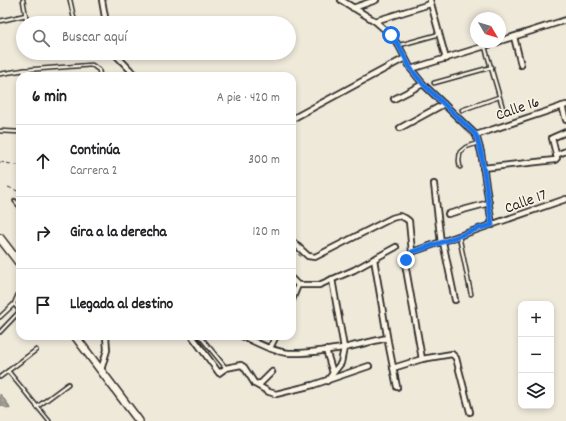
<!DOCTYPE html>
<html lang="es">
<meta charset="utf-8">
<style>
body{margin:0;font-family:Dekko,sans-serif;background:#f2f2f2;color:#202124}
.controls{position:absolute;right:12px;bottom:12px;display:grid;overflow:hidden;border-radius:8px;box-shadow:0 2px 6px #0003}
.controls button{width:36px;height:36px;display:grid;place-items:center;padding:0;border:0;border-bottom:1px solid #e0e0e0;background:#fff;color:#202124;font:20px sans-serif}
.compass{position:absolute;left:470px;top:12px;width:36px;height:36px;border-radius:50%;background:#fff;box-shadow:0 2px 6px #0003;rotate:128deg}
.stop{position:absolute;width:12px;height:12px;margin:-9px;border:3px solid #1a73e8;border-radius:50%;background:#fff}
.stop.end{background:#1a73e8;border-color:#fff;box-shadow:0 1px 4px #0008}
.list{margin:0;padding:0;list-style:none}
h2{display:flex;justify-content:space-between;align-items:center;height:52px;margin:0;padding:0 16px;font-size:17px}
h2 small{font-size:13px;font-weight:400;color:#757577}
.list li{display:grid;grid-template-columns:26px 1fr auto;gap:12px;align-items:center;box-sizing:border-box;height:72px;padding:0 16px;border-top:1px solid #e0e0e0}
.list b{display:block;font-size:15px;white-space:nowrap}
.list p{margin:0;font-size:13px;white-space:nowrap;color:#757577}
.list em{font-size:13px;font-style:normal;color:#757577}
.icon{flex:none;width:22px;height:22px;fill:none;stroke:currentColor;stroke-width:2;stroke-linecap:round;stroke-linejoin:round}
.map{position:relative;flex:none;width:566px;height:421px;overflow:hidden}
.search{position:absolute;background:#fff;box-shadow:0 2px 6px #0003;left:16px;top:16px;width:280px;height:44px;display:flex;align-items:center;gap:10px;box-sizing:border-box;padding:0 14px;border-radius:22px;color:#757577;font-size:15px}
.panel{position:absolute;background:#fff;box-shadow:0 2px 6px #0003;left:16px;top:72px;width:280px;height:268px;border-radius:12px}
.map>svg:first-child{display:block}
</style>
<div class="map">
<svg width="566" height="421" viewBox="0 0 566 421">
<defs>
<pattern id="water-waves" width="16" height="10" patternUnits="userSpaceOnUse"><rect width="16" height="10" fill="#a6a399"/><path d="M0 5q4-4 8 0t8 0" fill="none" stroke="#87857d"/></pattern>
</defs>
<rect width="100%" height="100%" fill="#efe9da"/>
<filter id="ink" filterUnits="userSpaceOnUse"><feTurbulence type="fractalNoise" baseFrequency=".025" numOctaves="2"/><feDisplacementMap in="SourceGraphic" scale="8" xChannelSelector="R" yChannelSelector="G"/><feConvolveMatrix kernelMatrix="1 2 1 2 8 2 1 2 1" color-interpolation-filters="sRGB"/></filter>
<g filter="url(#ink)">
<path fill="url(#water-waves)" stroke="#75736d" d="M0,394L8,404L10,409L0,405Z"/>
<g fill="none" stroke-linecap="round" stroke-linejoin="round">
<g stroke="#2b2b2b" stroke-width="5.5">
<g id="service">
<path d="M23,0L27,23"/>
<path d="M70,0L75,23"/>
<path d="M0,21L26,15"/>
<path d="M400,45L436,35"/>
<path d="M485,47L504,112"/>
<path d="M0,74L24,70"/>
<path d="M24,76V70L92,65L99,70L100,76"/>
<path d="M434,83L492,67"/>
<path d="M462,110L499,97"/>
<path d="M0,131L20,132"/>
<path d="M460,167L459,161L460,152L466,147L478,143"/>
<path d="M15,201L20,207"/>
<path d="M459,236L471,294"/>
<path d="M14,304L20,311"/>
<path d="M0,317L14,304L20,290"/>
<path d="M0,332L20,311"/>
<path d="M200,336L226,368"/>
<path d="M8,371L49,421"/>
<path d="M0,377L36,350"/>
<path d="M37,407L68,384"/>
</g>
</g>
<g stroke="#2b2b2b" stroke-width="8">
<g id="minor">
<path d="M102,0L106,23"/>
<path d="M341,0L375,21L391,35L399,46L411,69L423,84L476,135L481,152L492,225"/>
<path d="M430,0L446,59"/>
<path d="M353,8L376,0"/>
<path d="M375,21L430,4"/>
<path d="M514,37L521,65"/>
<path d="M500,41L566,20"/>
<path d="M114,53L136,76"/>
<path d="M411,69L498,42"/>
<path d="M394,99L423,84"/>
<path d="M562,106L566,120"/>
<path d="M292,119L405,58"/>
<path d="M400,128L444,104"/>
<path d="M476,135L566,105"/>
<path d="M556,155L566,151"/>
<path d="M483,168L555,160L557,158L552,138L566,132"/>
<path d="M434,184L441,243"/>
<path d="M448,214L489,203"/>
<path d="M292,241L308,256L315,257L392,218L399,216L405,218L409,221L412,252"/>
<path d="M443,242L455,300"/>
<path d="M374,259L388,342L397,387"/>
<path d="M292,279L298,285H319L354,270L396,247"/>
<path d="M292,300L298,285"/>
<path d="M192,336L219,373L226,368L241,365L244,367L255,384L261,383L272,372"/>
<path d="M242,336C256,342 273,352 289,353C307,354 326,350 344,348L332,279"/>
<path d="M270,348L276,336"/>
<path d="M326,350L333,373"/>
<path d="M422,359L406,269C405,261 407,258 412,252L566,199"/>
<path d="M393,368L422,359L452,354L456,358L470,412"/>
<path d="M101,370L107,350L106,336"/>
<path d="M327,381L341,363L344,348L387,338"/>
<path d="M255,384L269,392L276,394L313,385L369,366"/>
</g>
</g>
<g stroke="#2b2b2b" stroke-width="10">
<g id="primary">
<path d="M0,238L20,264"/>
<path d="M75,336L139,421"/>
</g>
</g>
<g stroke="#2b2b2b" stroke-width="1" stroke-dasharray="4 3" stroke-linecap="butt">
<path d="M0,162L17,165H20"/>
<path d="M8,187L20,192"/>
<path d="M298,254L303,258"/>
</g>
<use href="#service" stroke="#fcf5e5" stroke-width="2.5"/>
<use href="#minor" stroke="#fcf5e5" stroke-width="4.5"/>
<use href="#primary" stroke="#fcf5e5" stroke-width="7"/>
</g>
</g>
<g fill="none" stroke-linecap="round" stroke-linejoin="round" filter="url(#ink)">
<path stroke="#1a73e8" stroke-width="5" d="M391,35L399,46L411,69L423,84L476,135L481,152L492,225L480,228L440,243L412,252L406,260"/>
</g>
<g text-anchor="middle" stroke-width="3" stroke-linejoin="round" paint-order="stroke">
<g font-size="16" fill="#2b2b2b" stroke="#fcf5e5">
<text transform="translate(517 107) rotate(-19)" y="6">Calle 16</text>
<text transform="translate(525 200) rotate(-20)" y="6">Calle 17</text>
</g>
</g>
</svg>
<div class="controls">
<button>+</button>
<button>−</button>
<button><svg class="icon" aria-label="layers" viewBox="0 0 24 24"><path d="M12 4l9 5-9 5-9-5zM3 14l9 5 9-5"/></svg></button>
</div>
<svg class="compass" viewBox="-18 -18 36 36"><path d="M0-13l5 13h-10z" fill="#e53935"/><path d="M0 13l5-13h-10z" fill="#757577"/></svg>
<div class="stop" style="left:391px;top:35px"></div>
<div class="stop end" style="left:406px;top:260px"></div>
<div class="search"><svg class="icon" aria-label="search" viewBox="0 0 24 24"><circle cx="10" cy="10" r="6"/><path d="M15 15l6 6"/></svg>Buscar aquí</div>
<section class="panel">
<h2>6 min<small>A pie · 420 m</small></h2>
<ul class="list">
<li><svg class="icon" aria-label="ahead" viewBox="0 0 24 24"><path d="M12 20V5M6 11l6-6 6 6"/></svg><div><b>Continúa</b><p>Carrera 2</p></div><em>300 m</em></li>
<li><svg class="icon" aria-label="right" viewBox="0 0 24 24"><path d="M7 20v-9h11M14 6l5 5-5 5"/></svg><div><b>Gira a la derecha</b></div><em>120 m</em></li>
<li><svg class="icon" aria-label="arrive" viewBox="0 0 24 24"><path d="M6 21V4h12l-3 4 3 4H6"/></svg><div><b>Llegada al destino</b></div></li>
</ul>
</section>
</div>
